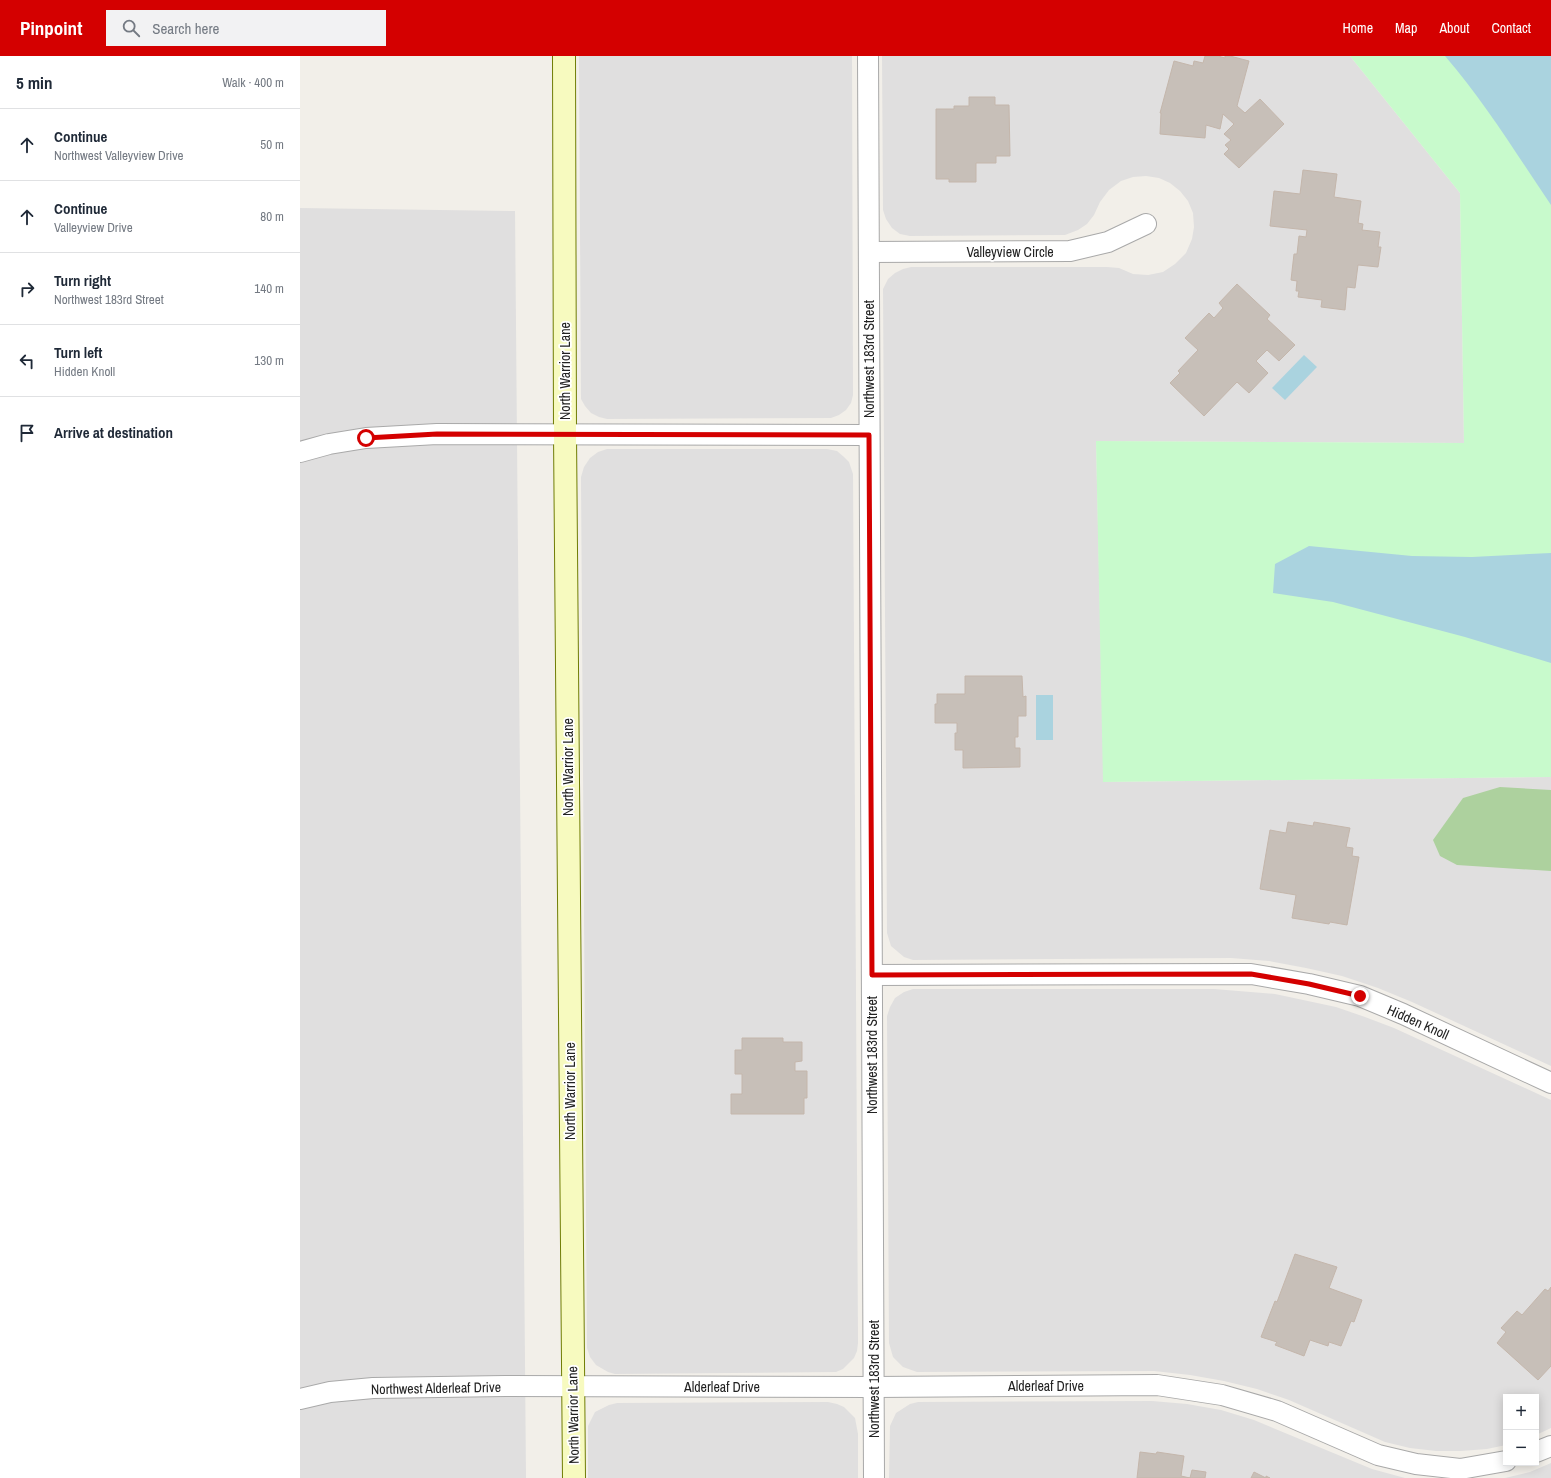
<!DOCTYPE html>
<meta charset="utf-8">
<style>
body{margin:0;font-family:"Archivo Narrow",sans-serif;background:#f2f2f3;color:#1f2937}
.controls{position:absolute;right:12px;bottom:12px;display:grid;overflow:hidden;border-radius:0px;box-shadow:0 2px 10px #0003}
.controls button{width:36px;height:36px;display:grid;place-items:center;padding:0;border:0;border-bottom:1px solid #e0e1e3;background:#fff;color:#1f2937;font:20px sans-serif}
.stop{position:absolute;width:12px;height:12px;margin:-9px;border:3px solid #d40000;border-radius:50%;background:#fff}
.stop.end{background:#d40000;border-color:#fff;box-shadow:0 1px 4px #0008}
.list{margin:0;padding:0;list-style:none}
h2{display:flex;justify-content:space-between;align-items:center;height:52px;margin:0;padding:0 16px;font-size:17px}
h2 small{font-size:13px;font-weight:400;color:#747a83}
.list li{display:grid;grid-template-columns:26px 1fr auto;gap:12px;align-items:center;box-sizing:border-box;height:72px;padding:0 16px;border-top:1px solid #e0e1e3}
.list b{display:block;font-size:15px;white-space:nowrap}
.list p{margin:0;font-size:13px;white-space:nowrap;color:#747a83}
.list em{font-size:13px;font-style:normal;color:#747a83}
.icon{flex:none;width:22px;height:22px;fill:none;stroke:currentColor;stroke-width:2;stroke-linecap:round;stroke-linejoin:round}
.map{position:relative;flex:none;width:1251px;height:1422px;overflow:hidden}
header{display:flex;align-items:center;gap:24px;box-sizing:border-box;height:56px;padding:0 20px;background:#d40000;color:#fff}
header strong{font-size:19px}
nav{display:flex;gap:22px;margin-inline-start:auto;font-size:14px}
.search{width:280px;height:36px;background:#f2f2f3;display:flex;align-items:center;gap:10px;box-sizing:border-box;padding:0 14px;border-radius:0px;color:#747a83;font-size:15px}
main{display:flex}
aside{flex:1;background:#fff}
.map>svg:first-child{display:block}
</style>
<header>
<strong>Pinpoint</strong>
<div class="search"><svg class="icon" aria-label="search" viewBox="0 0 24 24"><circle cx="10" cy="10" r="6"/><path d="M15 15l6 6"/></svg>Search here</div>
<nav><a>Home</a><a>Map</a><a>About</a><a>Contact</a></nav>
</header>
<main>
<aside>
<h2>5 min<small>Walk · 400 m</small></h2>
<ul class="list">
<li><svg class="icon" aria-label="ahead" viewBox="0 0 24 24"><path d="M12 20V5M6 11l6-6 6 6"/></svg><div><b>Continue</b><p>Northwest Valleyview Drive</p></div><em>50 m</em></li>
<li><svg class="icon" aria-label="ahead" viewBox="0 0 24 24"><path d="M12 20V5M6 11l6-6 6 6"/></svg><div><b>Continue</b><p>Valleyview Drive</p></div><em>80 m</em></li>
<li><svg class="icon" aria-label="right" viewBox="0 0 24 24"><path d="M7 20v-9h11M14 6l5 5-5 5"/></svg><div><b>Turn right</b><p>Northwest 183rd Street</p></div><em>140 m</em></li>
<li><svg class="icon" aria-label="left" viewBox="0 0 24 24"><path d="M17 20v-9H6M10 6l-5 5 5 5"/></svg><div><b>Turn left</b><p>Hidden Knoll</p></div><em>130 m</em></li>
<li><svg class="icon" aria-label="arrive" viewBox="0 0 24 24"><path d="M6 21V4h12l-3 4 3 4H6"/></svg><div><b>Arrive at destination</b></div></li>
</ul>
</aside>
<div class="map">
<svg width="1251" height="1422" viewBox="0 0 1251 1422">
<rect width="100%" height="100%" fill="#f2efe9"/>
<g fill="#e0dfdf">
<path d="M279,0H552L553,339L551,347L546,354L539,359L531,362L307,363L299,361L291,357L285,350L281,343Z"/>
<path d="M582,0H1050L1160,137L1164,387L796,385L804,726L1251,721V1010L1112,946L1078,932L1042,920L1006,912L969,905L931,902L613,904L604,901L591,890L587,877L583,233L588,223L595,217L603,213L611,211H807L819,212L833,218L848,219L863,216L875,208L886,197L892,183L894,171L893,157L888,145L880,135L870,127L859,122L846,120L833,121L821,125L809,134L800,146L794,159L787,168L778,174L765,179L610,180L600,178L592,172L586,163L583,154Z"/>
<path d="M0,152L215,155L226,1422H0Z"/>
<path d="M307,393H527L537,395L544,401L549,406L553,418L558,1287L557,1295L554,1302L543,1313L536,1316L315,1318L308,1316L296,1309L290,1301L287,1292L281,421L284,411L290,402L298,396Z"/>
<path d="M613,933H914L975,938L1036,951L1065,961L1094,972L1251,1044V1372L1236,1379V1341H1206V1389L1187,1393L1161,1395H1136L1110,1392L1085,1386L989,1344L957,1333L924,1325L890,1319L854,1315L617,1316L603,1311L593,1301L589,1287L587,960L590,951L595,942L604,936Z"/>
<path d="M852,1345L887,1348L921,1354L954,1364L1072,1413L1105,1422H589L590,1370L596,1357L610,1348L618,1346Z"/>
<path d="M528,1346L537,1348L544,1351L555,1362L558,1378V1422H288V1370L295,1356L309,1349L317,1347Z"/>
<path d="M1251,1407V1422H1205L1230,1416Z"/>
</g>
<path fill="#add19e" d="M1200,731L1251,734V815L1157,809L1140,800L1133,784L1163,742Z"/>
<path fill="#c8facc" d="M1050,0H1251V721L803,726L796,385L1164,387L1160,137Z"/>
<g fill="#aad3df">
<path d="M1145,0H1251V149C1217,99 1185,46 1145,0Z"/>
<path d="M1004,299L1017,311L985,344L972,332Z"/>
<path d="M1009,490L1112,500L1172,501L1251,497V607L1165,581L1033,546L973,537L975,508Z"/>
<rect x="736" y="639" width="17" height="45"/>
</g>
<g fill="#c7bfb8" stroke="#c4b6ab">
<path d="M905,0H918L925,2V0H930L949,5L937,50L945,57L960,43L984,68L939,112L924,98L929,93L925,89L931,84L924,78L934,68L923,58L920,73L906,69L905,82L860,78L861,57H860L874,5L893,10L894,5L903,7Z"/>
<path d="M669,41H695V49H709L710,100H696V107H676V126H649V123H636V53H654V50H669Z"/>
<path d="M1003,114L1037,118L1034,141L1061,145L1058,167L1063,168L1062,174L1080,176L1078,191H1081L1078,211L1058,209L1055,232L1047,231L1045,254L1021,251L1022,244L998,241L999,235H996L997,225L991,224L994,198H997L999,180L1006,181L1007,174L970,170L974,135L1000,138Z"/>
<path d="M937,228L970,259L967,263L995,289L979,305L967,294L956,305L968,317L949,337L937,326L904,360L870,327L880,317L878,315L898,294L885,282L909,257L914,262L923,252L919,247Z"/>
<path d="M665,620H722L723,641L726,640V660H718V681H715V692H720V711L663,712V694H655V677H657V667H635V648H637V638H665Z"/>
<path d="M988,766L1013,770L1014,766L1050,772L1046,791L1053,792L1052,800L1059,801L1047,869L1030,866L1029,868L992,862L996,839L960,833L970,774L986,777Z"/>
<path d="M442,982H483V986H502V1005L495,1006V1015H507V1042H504V1058H431V1038H442V1018H435V994H442Z"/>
<path d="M995,1198L1037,1211L1029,1232L1062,1244L1054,1266L1051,1265L1041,1290L1029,1286L1028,1290L1010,1284L1004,1300L975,1289L977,1286L961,1281L975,1245L977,1246Z"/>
<path d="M1251,1231V1310L1238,1324L1197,1287L1206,1276L1201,1272L1217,1255L1222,1259L1245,1233L1248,1235Z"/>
<path d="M840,1396L856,1398L857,1396L884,1400L881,1420L890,1422L892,1414L906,1416L905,1422H837Z"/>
<path d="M954,1416L966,1422V1420L970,1422H951Z"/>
</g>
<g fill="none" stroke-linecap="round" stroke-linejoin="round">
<g stroke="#a9a9a9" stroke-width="22">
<g id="street">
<path d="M568,0L574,1422"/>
<path d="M569,196L770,195L808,186L846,168"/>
<path d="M0,396L29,388L66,382L137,378L569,379"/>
<path d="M572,919L951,918L1009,928L1060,940L1103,958L1251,1027"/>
<path d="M0,1343L30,1336L73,1332L205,1330L574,1331L857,1329L922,1339L977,1355L1078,1399L1116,1408L1160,1413L1206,1405"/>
<path d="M1236,1396L1251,1390"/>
</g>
</g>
<g stroke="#707d05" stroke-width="24">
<path id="secondary" d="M264,0L265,378L274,1422"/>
</g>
<use href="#street" stroke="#fff" stroke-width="20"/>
<use href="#secondary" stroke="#f7fabf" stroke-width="22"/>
</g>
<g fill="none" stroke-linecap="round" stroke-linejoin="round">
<path stroke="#d40000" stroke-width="5" d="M66,382L137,378L569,379L572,919L951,918L1009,928L1060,940"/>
</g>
<g text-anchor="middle" stroke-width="3.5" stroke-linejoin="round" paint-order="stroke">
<g font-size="14" fill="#222" stroke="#fff">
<text x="710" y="201">Valleyview Circle</text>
<text transform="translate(569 303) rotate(-90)" y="5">Northwest 183rd Street</text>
<text transform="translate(265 315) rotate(-90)" y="5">North Warrior Lane</text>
<text transform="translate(268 711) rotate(-90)" y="5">North Warrior Lane</text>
<text transform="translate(1118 966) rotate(24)" y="5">Hidden Knoll</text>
<text transform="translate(572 999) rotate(-90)" y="5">Northwest 183rd Street</text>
<text transform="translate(270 1035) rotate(-90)" y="5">North Warrior Lane</text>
<text transform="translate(574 1323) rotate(-90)" y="5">Northwest 183rd Street</text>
<text x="746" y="1335">Alderleaf Drive</text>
<text x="422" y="1336">Alderleaf Drive</text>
<text transform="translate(136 1332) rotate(-1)" y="5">Northwest Alderleaf Drive</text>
<text transform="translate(273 1359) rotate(-91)" y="5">North Warrior Lane</text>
</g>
</g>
</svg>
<div class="controls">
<button>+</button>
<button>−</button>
</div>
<div class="stop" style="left:66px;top:382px"></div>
<div class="stop end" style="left:1060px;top:940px"></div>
</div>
</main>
